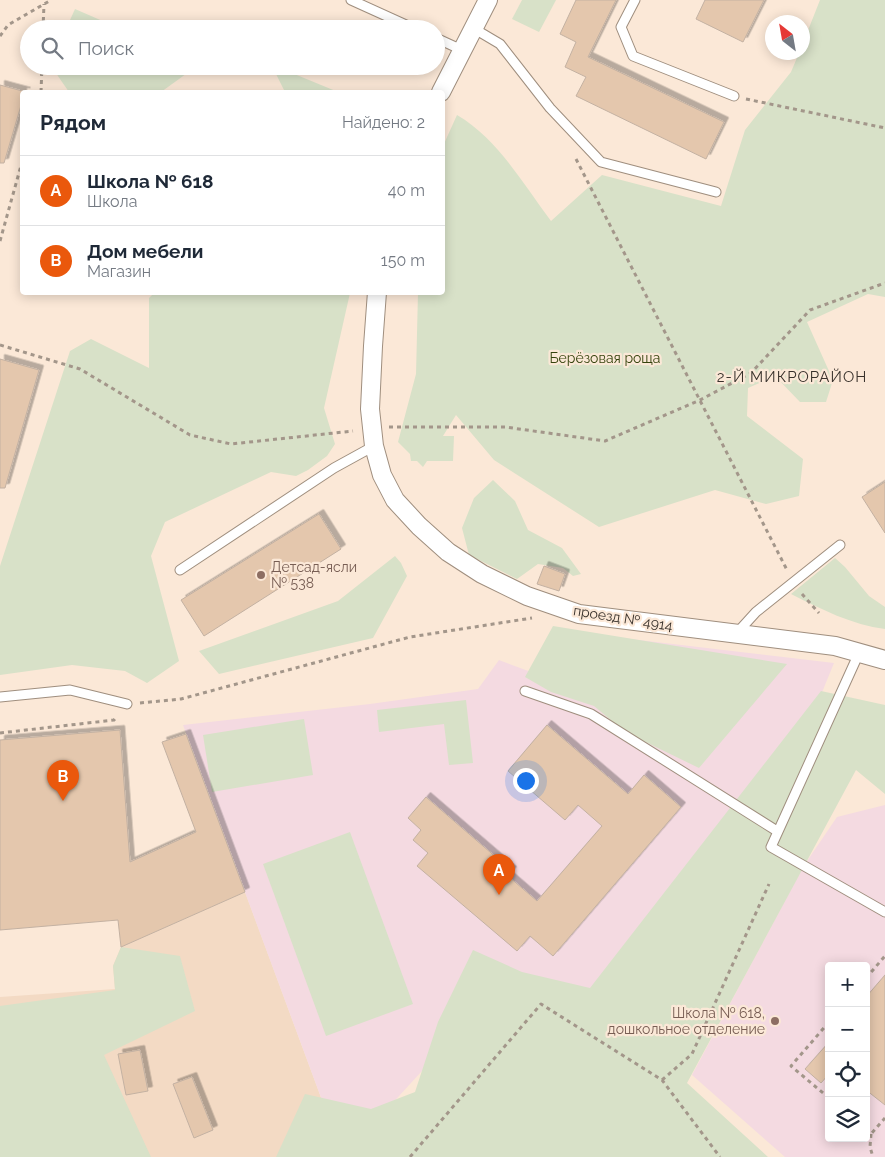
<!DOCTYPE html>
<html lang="ru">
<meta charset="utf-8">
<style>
body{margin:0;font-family:Raleway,sans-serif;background:#f6f6f7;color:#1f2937}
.controls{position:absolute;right:15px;bottom:15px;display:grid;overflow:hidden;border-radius:5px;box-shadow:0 2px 12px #0003}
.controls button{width:45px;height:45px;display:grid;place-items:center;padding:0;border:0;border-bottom:1px solid #e0e1e3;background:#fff;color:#1f2937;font:25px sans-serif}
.compass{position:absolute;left:765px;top:15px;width:45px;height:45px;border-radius:50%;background:#fff;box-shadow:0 2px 12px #0003;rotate:329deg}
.you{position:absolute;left:525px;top:780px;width:18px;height:18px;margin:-12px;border:4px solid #fff;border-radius:50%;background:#1a73e8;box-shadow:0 0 0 8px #1a73e833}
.badge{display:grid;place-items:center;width:32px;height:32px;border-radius:50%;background:#ea580c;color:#fff;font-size:16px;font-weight:700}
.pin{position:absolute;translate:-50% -41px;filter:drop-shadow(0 1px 2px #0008)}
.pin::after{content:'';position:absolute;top:26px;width:18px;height:15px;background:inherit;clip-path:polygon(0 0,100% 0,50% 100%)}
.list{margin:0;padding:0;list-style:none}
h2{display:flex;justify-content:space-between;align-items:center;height:65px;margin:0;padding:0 20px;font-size:21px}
h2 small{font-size:16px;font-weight:400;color:#747a83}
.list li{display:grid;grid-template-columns:32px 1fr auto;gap:15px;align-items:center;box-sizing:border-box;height:70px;padding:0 20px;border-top:1px solid #e0e1e3}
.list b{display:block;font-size:19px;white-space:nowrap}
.list p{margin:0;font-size:16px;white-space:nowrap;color:#747a83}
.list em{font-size:16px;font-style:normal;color:#747a83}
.icon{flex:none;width:28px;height:28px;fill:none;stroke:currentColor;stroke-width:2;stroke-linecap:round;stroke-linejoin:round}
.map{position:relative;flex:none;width:885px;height:1157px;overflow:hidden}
.search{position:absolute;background:#fff;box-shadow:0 2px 12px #0003;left:20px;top:20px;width:425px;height:55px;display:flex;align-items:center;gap:12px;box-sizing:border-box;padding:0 18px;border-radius:28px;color:#747a83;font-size:19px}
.panel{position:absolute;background:#fff;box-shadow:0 2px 12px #0003;left:20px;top:90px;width:425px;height:205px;border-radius:5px}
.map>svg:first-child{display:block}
</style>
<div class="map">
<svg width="885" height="1157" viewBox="0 0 885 1157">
<defs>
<filter id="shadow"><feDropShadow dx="4.5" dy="-4.5" stdDeviation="0" flood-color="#0004"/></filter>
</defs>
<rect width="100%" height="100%" fill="#fbe8d7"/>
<path fill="#f3dac4" d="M245,892L343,1157H0V997L115,989L113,966L121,947Z"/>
<g fill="#f4dae1" fill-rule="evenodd">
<path d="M554,630L834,663L676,1050L512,973L343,1157L183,725L370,704L478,689L499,660L531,672Z"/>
<path d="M885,805V1157H785L692,1075L803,867L837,817ZM829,966H866V1138H829Z"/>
</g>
<g fill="#d8e1c8">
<path d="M522,0H556L539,32L512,19Z"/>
<path d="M820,0H885V297L868,294L807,322L833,380L826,402H800L775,376L748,388L747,416L803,459L799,496L766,504L715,490L599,527L494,460L456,415L443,436H454L453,461H427L423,467L417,461H411L410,454L398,442L416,374L418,293L442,292L443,146L457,115C498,139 523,184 551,221L602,175L721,206L745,130L791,72L799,53L802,52L803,43Z"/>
<path d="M75,9L121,29H66Z"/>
<path d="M51,66H197L161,92H69Z"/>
<path d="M272,66H275L338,92H285Z"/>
<path d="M154,293H350L324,408L335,444L327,456L308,470L296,476L271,472L165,522L151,556L179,661L147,683L125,671L72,665L0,675V566L70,351L91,339L149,368V298Z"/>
<path d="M493,480L515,501L528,530L562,548L581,574L573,576L563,568L538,564L517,579L469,555L462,528L474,498Z"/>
<path d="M395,556L401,563L407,576L373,638L219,674L199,651L338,601Z"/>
<path d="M835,558L845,567L869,596L885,607V629C852,625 821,609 791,594Z"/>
<path d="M553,626L787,664L699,768L625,732L594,706L551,692L525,677Z"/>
<path d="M821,691L885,705V794L856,770L687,1083L768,1157H276L305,1094L371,1109L415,1092L438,1022L473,950L522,972L590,988Z"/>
<path d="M466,700L473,763L449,765L444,724L379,732L377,710Z"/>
<path d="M304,719L313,775L212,792L203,735Z"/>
<path d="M350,832L413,1004L326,1036L263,864Z"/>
<path d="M121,947L180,956L195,1011L104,1055L151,1157H0V1006L115,990L113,966Z"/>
</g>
<g fill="#e4c7ad" stroke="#c3b1a2" filter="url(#shadow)">
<path d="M576,0H616L588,57L724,122L706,159L576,96L586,77L565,67L576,42L560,34Z"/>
<path d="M705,0H764L743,42L696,19Z"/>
<path d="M0,85L26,92H22V102L4,163H0Z"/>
<path d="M0,359L39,370L5,488H0Z"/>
<path d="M885,482V533L862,497Z"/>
<path d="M319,514L341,549L204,636L181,600Z"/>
<path d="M544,566L565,574L559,591L537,584Z"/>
<path d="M547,725L628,794L644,775L681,807L553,956L530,936L517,951L417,866L428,853L413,840L421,830L408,818L426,797L512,871L508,876L537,901L602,826L578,805L565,820L508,771Z"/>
<path d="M120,730L130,862L196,832L162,742L186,734L245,892L121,947L118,920L0,930V740Z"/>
<path d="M885,975V1105L866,1090V997Z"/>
<path d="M829,1042V1074L821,1083L805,1069Z"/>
<path d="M140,1050L148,1091L126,1095L118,1054Z"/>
<path d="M192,1077L213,1130L194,1138L173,1084Z"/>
</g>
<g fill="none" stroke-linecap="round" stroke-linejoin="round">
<g stroke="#9f8e7e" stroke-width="11">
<g id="service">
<path d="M351,0L415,29"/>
<path d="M635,0L621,27L633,56L734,96"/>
<path d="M473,28L500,44L550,108L601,162L716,192"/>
<path d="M436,38L462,50"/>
<path d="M180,570L334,468L374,446"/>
<path d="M736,634L756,612L840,545"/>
<path d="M859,653L771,847L885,912"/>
<path d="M525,691L591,714L777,831"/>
<path d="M0,697L70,690L127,704"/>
</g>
</g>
<g stroke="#9f8e7e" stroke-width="20">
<g id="minor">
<path d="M441,92L488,0"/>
<path d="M377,292L373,346L370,409L374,446L382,475L395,500L419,526L448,552L482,574L527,596L579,614L835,646L885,660"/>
</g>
</g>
<g stroke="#a3968a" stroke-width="3" stroke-dasharray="4 4" stroke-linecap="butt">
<path d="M43,29L44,4"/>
<path d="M0,36L8,25L51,0"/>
<path d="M41,92L42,66"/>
<path d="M746,99L885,128"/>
<path d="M576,159L787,570"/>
<path d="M0,241L22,162"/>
<path d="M0,345L80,369L190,435L231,444L353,431"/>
<path d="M389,427H505L605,441L700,400L751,373L810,310L885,283"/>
<path d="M802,594L819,613"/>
<path d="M140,703L181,699L410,637L532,618"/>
<path d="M0,733L114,720L117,716"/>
<path d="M866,978L885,956"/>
<path d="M829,1022L791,1066L829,1098"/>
<path d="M662,1080L692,1054L769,884"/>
<path d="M866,1130L871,1134L885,1118"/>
<path d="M871,1134L870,1147L873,1157"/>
<path d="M410,1157L541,1004L662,1080L720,1157"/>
</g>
<use href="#service" stroke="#fff" stroke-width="9"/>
<use href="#minor" stroke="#fff" stroke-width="18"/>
</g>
<g fill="#8d6e63" stroke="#fbe8d7" stroke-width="2">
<circle cx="261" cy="575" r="5"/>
<circle cx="775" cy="1021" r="5"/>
</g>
<g text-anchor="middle" stroke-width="4.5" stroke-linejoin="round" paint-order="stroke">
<g font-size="14" fill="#35430d" stroke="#fbe8d7">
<text x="605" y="363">Берёзовая роща</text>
</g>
<g font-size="14" fill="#785e54" stroke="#fbe8d7" text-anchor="start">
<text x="271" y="572">Детсад-ясли<tspan x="271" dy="16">№ 538</tspan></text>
<text x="765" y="1018" text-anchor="end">Школа № 618,<tspan x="765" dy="16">дошкольное отделение</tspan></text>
</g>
<g font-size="14" fill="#38312b" stroke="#fbe8d7">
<text transform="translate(623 618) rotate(9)" y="5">проезд № 4914</text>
</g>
<g font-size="15" letter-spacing="1" fill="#38312b" stroke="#fbe8d7">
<text x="792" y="382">2-Й МИКРОРАЙОН</text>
</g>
</g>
</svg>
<div class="controls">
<button>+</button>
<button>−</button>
<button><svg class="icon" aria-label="locate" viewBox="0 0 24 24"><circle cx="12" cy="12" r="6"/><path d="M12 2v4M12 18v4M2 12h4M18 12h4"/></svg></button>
<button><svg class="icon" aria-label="layers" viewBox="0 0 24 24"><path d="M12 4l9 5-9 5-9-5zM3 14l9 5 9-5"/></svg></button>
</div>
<svg class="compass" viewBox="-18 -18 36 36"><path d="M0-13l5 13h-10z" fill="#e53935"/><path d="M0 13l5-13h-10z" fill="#747a83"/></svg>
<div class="you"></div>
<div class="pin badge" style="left:499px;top:895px">A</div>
<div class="pin badge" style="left:63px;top:801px">B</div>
<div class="search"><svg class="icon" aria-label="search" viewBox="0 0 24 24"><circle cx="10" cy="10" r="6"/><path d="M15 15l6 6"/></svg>Поиск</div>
<section class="panel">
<h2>Рядом<small>Найдено: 2</small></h2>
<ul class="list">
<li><span class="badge">A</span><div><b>Школа № 618</b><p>Школа</p></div><em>40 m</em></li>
<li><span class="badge">B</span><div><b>Дом мебели</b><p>Магазин</p></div><em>150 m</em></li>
</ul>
</section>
</div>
